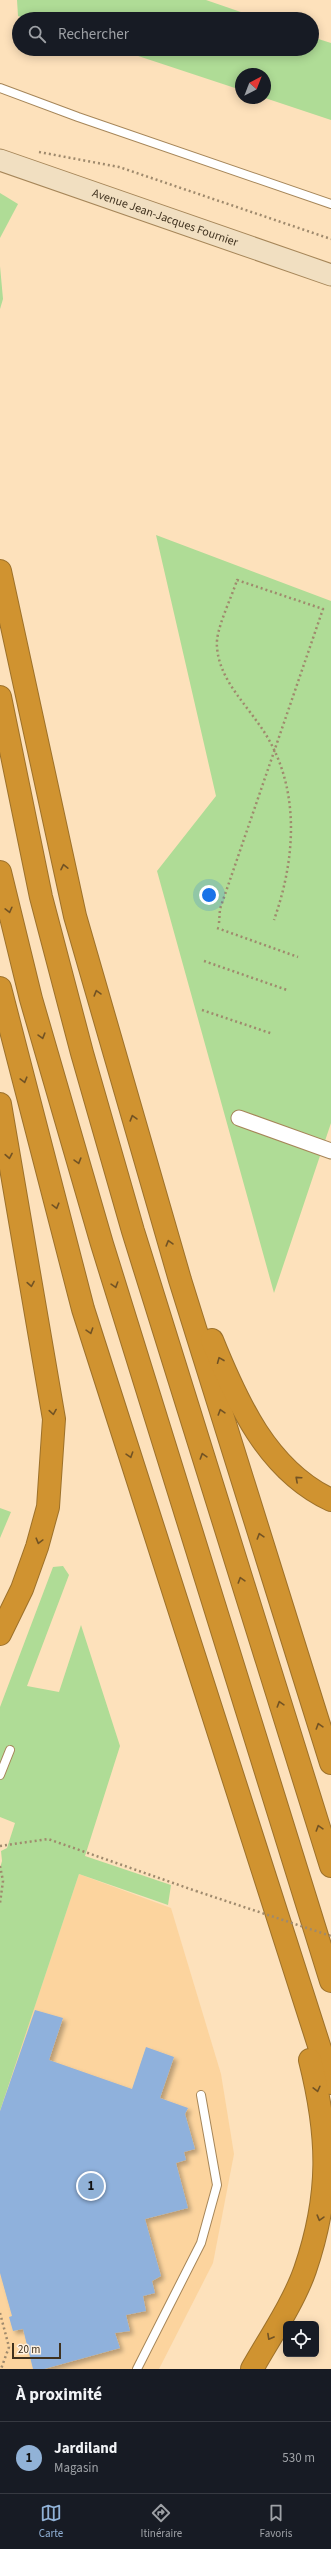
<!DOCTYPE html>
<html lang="fr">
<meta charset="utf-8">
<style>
body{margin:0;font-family:"Source Sans 3",sans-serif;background:#242831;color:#f1f3f6}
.controls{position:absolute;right:12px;bottom:12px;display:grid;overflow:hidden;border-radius:6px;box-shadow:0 2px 10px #0003}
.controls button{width:36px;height:36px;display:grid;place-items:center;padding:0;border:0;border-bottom:1px solid #363941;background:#171b24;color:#f1f3f6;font:20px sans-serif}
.compass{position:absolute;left:235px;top:68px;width:36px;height:36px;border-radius:50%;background:#171b24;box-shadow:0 2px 10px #0003;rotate:42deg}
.scale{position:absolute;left:12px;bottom:10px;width:49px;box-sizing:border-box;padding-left:4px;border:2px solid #3f311e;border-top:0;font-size:11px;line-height:14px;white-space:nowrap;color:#3f311e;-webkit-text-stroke:3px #fff0de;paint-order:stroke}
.you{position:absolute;left:209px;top:895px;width:14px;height:14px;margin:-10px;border:3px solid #fff;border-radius:50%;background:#1a73e8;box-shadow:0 0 0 6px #1a73e833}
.badge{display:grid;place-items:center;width:26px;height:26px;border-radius:50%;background:#91b2d7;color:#111;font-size:13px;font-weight:700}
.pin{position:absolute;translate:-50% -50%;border:2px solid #fff;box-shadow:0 1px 4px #0006}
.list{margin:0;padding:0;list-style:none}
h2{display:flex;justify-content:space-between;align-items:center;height:52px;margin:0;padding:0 16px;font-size:17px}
h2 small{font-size:13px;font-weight:400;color:#9ea1a6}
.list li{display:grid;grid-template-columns:26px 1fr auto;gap:12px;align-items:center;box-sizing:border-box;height:72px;padding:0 16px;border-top:1px solid #363941}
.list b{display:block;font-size:15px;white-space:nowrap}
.list p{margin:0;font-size:13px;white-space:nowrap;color:#9ea1a6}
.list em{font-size:13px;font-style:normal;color:#9ea1a6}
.icon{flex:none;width:22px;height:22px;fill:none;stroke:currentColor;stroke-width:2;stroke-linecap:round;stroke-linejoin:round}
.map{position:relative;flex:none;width:331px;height:2369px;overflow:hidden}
.search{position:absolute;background:#171b24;box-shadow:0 2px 10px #0003;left:12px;right:12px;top:12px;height:44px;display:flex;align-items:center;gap:10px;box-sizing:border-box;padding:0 14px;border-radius:22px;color:#9ea1a6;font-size:15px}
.sheet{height:124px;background:#171b24}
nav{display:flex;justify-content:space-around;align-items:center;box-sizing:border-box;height:56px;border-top:1px solid #363941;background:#171b24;font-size:11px;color:#9ea1a6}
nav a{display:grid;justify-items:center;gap:2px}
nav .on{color:#91b2d7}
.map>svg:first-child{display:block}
</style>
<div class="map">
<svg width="331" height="2369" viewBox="0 0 331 2369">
<defs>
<filter id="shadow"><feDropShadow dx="3.5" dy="3.5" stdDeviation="2" flood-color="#0004"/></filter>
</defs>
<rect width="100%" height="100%" fill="#fde1bb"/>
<path fill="#fcd49e" d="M79,1874L171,1908L221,2074L234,2154L213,2263L159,2369H0V2111Z"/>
<g fill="#afdc96">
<path d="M17,0H206L261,19H26L18,16Z"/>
<path d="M312,37L331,43V120L265,98V74H241V90L117,49H312Z"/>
<path d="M0,193L18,204L0,238Z"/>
<path d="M0,266L3,299L0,309Z"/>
<path d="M156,535L331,601V1123L274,1293L157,871L216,796Z"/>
<path d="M0,1508L11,1512L0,1538Z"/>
<path d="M63,1566L69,1575L27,1686L59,1692L81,1625L120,1746L85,1856L171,1885L168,1905L79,1874L0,2111V1868L2,1861L1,1851L7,1848L15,1823L0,1817V1707L53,1567Z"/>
</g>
<path fill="#8fb1dc" filter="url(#shadow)" d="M35,2010L63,2018L49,2060L132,2089L146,2047L174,2057L160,2098L188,2108L185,2114L195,2149L184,2152L186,2160L176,2163L188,2208L145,2219L161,2276L152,2281L155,2293L143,2296L146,2311L126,2315L130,2331L115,2333L120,2348L44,2369H33L23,2329L13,2331L9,2317L12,2316L0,2273V2111Z"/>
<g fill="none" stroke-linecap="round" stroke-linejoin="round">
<g stroke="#a68659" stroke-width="10">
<g id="service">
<path d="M0,88L78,117L331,204"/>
<path d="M0,1775L10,1750"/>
<path d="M137,2369L201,2243L217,2185L201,2095"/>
</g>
</g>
<g stroke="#a68659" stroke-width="17">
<path id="minor" d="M239,1118L331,1151"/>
</g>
<g stroke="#a68659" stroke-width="23">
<g id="secondary">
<path id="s1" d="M0,160L331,275"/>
</g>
</g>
<g stroke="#9d712a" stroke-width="24">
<g id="motorway">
<path d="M0,571L75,916L180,1280L331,1763"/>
<path d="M0,697L41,897L82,1053L133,1231L331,1866"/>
<path d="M0,872L31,999L102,1244L331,1981"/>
<path d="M0,988L83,1309L331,2083"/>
<path d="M0,1104L54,1419L48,1507L37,1547L22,1589L0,1634"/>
<path d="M212,1340C237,1402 267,1470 331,1500"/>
<path d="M252,2369C269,2339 294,2302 305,2270C331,2194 329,2136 310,2060"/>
</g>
</g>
<g stroke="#9f8a6d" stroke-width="2.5" stroke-dasharray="2 3" stroke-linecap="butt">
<path d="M39,152L119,167L331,239"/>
<path d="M219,923L220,909L323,609L237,580C232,597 215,630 217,647C219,677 242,700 258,723C301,781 297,855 274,920"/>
<path d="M217,928L298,957"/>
<path d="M204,961L287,990"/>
<path d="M202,1010L273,1034"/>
<path d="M0,1846L48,1839L196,1891"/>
<path d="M0,1866L3,1881L0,1903"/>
<path d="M0,2313L9,2347L1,2369"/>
</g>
<use href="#service" stroke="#fff" stroke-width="8"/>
<use href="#minor" stroke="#fff" stroke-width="15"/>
<use href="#secondary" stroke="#f1dfc1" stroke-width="21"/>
<use href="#motorway" stroke="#d09330" stroke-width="22"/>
<path stroke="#9f8a6d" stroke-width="2.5" stroke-dasharray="2 3" stroke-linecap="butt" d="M196,1891L331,1936"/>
</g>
<defs><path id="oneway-chevron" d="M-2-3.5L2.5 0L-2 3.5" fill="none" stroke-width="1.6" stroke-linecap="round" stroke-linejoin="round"/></defs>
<g stroke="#725324">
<use href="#oneway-chevron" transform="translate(64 867) rotate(-102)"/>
<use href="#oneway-chevron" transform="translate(9 910) rotate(76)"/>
<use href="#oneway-chevron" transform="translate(97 993) rotate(-106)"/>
<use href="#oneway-chevron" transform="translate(42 1036) rotate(74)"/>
<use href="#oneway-chevron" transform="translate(24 1080) rotate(75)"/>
<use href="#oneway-chevron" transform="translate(133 1118) rotate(-106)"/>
<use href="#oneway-chevron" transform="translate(9 1156) rotate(80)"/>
<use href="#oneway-chevron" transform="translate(78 1161) rotate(74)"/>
<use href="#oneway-chevron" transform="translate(56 1206) rotate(75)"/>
<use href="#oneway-chevron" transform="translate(169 1243) rotate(-106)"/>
<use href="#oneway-chevron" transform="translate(31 1284) rotate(80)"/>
<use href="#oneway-chevron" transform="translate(115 1285) rotate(73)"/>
<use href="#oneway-chevron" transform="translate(90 1331) rotate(72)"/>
<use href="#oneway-chevron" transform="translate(220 1360) rotate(-112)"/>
<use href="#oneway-chevron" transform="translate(53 1412) rotate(81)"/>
<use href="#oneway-chevron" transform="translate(221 1412) rotate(-107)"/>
<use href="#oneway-chevron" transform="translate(130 1455) rotate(72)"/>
<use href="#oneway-chevron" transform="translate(203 1456) rotate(-107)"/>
<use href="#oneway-chevron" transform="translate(298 1479) rotate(-138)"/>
<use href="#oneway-chevron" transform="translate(260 1536) rotate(-107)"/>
<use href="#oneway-chevron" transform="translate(39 1541) rotate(105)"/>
<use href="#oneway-chevron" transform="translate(241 1580) rotate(-107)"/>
<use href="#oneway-chevron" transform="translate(280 1704) rotate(-107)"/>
<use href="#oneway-chevron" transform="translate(319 1726) rotate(-107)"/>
<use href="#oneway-chevron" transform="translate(319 1828) rotate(-107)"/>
<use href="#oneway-chevron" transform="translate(317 2089) rotate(76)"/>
<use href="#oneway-chevron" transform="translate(320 2218) rotate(106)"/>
<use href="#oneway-chevron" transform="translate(270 2337) rotate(119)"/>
</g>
<g text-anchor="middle" stroke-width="4" stroke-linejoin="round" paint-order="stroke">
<g font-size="12" fill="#3f311e" stroke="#fff0de">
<text dy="4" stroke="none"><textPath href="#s1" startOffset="175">Avenue Jean-Jacques Fournier</textPath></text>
</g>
</g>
</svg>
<div class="controls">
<button><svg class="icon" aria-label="locate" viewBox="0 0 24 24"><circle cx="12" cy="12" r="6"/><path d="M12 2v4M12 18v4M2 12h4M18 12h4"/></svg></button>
</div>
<svg class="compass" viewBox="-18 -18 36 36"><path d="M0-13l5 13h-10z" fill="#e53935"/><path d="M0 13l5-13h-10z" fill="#9ea1a6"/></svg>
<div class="scale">20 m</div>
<div class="you"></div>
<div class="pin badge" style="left:91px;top:2186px">1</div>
<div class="search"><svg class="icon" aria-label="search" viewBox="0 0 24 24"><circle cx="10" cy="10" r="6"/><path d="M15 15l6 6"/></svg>Rechercher</div>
</div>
<section class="sheet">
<h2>À proximité<small></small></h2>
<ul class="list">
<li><span class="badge">1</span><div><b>Jardiland</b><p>Magasin</p></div><em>530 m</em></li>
</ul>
</section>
<nav>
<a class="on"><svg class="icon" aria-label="map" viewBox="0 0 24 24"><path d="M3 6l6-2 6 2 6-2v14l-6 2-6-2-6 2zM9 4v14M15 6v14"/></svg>Carte</a>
<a><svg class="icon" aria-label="directions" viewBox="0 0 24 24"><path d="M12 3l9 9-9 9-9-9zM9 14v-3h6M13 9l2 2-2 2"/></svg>Itinéraire</a>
<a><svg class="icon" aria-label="saved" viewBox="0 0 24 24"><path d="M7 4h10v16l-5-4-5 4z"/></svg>Favoris</a>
</nav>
